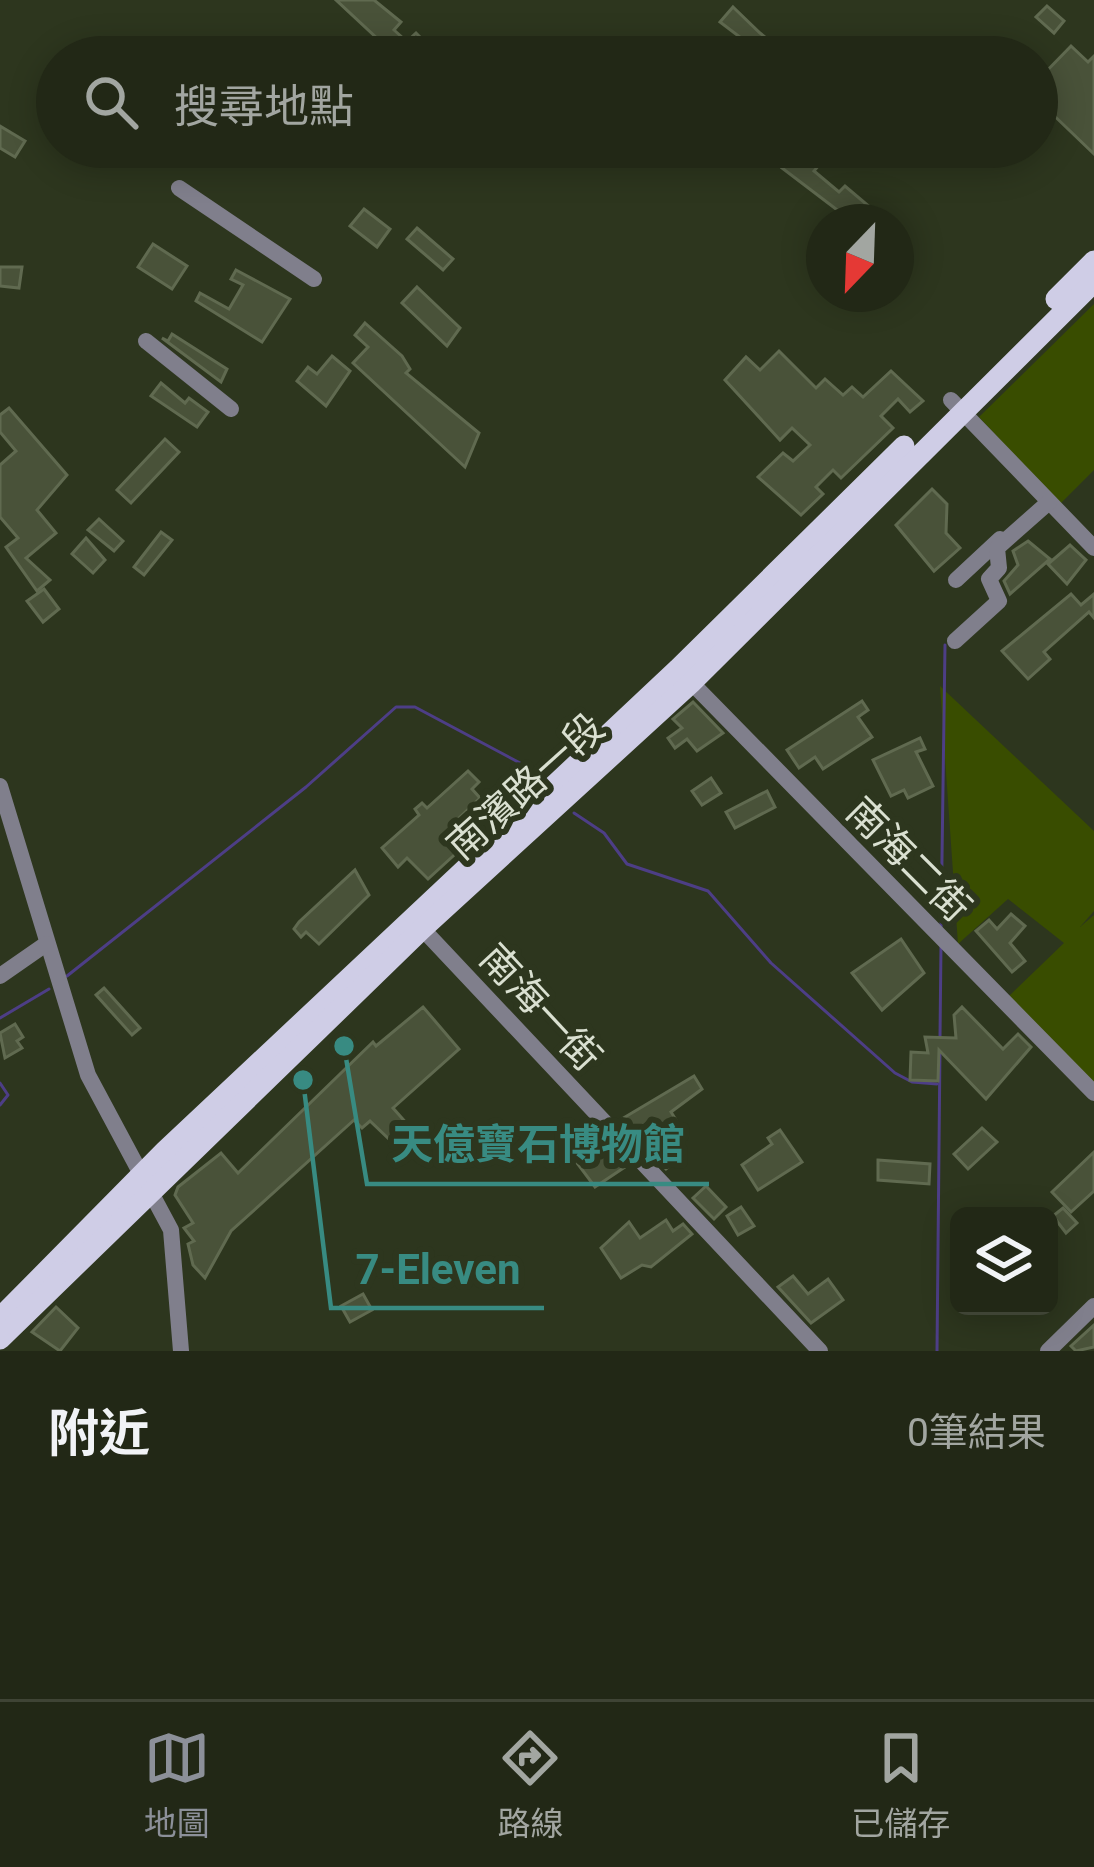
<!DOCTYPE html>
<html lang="zh-TW">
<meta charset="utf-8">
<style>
body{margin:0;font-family:Roboto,"Noto Sans TC",sans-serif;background:#2e3423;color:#f1f3f6}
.controls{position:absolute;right:36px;bottom:36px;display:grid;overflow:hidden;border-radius:18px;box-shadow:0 6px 30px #0003}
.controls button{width:108px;height:108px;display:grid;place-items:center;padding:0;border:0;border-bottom:3px solid #3f4435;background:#222816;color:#f1f3f6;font:60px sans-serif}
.compass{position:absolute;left:806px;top:204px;width:108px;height:108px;border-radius:50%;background:#222816;box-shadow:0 6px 30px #0003;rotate:203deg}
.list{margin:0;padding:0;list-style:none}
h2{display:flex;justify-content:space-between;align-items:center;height:156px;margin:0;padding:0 48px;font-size:51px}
h2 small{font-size:39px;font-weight:400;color:#a2a6a1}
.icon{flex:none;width:66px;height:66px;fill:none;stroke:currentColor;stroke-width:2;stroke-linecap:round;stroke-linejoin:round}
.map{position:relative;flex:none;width:1094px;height:1351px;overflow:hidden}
.search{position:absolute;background:#222816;box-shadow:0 6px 30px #0003;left:36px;right:36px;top:36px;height:132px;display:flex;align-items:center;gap:30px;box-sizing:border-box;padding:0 42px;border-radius:66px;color:#a2a6a1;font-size:45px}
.sheet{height:348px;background:#222816}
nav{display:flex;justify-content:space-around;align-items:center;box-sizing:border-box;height:168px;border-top:3px solid #3f4435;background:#222816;font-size:33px;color:#a2a6a1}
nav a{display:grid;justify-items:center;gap:6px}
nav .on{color:#8c9099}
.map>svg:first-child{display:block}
</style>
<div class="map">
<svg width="1094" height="1351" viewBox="0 0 1094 1351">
<rect width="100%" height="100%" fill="#2d361e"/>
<g fill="#394d00">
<path d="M1094,304V470L1060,504L979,417Z"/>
<path d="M940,686L1094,831V911L1080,927L1094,915V1083L1008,997L1064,943L1008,899L958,944Z"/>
</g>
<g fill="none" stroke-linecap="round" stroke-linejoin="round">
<g stroke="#4d3e86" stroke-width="3">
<path d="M574,813L604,833L627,864L708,891L771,963L895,1073L912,1082L937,1084"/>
<path d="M941,929L945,645"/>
<path d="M67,976L306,787L396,707H415L535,771"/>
<path d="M0,1018L49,989"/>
<path d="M940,1037L941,945"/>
<path d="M0,1083L8,1095L0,1105"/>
<path d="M937,1351L940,1047"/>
</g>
</g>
<g fill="#495239" stroke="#606a50" stroke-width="3">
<path d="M336,0H374L401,22L394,30L405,40L394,54Z"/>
<path d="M1047,6L1064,21L1054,33L1036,17Z"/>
<path d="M733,7L760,33L790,57H766L720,22Z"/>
<path d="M416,33L440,57H416L404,44Z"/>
<path d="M1071,46L1088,62L1094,56V154L1043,105L1053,94L1038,80Z"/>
<path d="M0,126L25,141L15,157L0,148Z"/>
<path d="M768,147H801L820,164L814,171L839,192L845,186L878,214L871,222H853L782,168L787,162Z"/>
<path d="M949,147L966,153L953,166L941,155Z"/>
<path d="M364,209L390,229L377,247L350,226Z"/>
<path d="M417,228L453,259L443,270L407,239Z"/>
<path d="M153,244L187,266L172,289L138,267Z"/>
<path d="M0,267H22L19,288L0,286Z"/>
<path d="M236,270L290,299L262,342L196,301L200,293L229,309L243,285L231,279Z"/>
<path d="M417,287L460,328L447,346L402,303Z"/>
<path d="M365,323L402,356L410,369L406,373L479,433L465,467L353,363L368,347L355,335Z"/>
<path d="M172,334L227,369L221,382L162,338L168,341Z"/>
<path d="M779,351L816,388L825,379L843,395L852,387L863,397L891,371L923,401L910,412L898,399L881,416L893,428L841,478L833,470L816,487L823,494L801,515L758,477L783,453L793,461L810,445L792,428L780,440L725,380L746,357L760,370Z"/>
<path d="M332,356L350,371L326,406L297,381L308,367L317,374Z"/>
<path d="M161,383L185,403L189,398L208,412L197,427L151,396Z"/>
<path d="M9,408L67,475L37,510L56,533L26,558L50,580L37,591L6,547L18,538L0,517V465L16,451L0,432V415Z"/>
<path d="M165,439L179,452L131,503L117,490Z"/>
<path d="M932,489L947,504L946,533L960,548L934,571L896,525Z"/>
<path d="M99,519L123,541L114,551L88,530Z"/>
<path d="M161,532L172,540L144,575L134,567Z"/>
<path d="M86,538L105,560L93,573L72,554Z"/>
<path d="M1028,541L1050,559L1010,594L1004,581L1018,565L1013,551Z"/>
<path d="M1070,545L1086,560L1067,584L1048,564Z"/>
<path d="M44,589L59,609L43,622L27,601Z"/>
<path d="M1071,594L1081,605L1094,594V618L1089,612L1044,652L1050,659L1028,679L1002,651Z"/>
<path d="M862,701L868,710L858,717L872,737L823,769L815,757L799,768L787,750Z"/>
<path d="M693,702L723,733L697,751L687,739L675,748L668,738L682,728L673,719Z"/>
<path d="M920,738L925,749L916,752L933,786L908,798L904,790L891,796L873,760Z"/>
<path d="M468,771L479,782L472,789L480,798L459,818L475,836L428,879L407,858L398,867L382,848L419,815L415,809L422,803L427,808Z"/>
<path d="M711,778L721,793L702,805L692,791Z"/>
<path d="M767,791L775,807L735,828L726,812Z"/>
<path d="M355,870L369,895L319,944L306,932L301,937L294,929L299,922Z"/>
<path d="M1011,914L1025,926L1010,943L1025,961L1012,972L976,931L989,920L997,929Z"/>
<path d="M901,939L924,973L882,1010L852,973Z"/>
<path d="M104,988L140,1028L132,1035L96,995Z"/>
<path d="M423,1007L459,1049L393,1108L409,1126L390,1140L370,1121L362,1128L354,1120L231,1231L205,1278L193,1265L188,1244L194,1241L184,1228L193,1223L175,1195L178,1187L221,1153L238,1173L373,1042L376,1046Z"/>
<path d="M962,1007L1003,1049L1018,1034L1031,1047L986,1099L939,1050L938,1081L910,1080L911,1052L928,1053L925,1037L956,1038L954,1015Z"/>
<path d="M15,1024L23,1037L17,1041L22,1048L5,1058L0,1033Z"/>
<path d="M694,1076L702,1089L671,1112L676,1120L666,1133L683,1155L666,1169L620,1120Z"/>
<path d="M982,1128L997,1142L968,1169L954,1154Z"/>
<path d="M780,1130L802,1162L758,1190L742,1165L772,1144L768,1138Z"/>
<path d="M599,1144L608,1159L617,1154L628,1165L595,1187L574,1159Z"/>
<path d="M1094,1152V1191L1071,1212L1052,1192Z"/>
<path d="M878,1160L930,1164L929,1184L878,1180Z"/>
<path d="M706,1186L726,1207L714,1219L693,1198Z"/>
<path d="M741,1207L754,1226L738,1235L727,1216Z"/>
<path d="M1063,1208L1077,1223L1066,1233L1053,1216Z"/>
<path d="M666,1220L673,1231L683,1224L692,1234L651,1267L642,1265L621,1278L601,1248L629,1222L640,1238Z"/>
<path d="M793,1276L808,1294L828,1279L843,1300L811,1323L778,1287Z"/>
<path d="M363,1294L372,1310L350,1322L341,1306Z"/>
<path d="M56,1307L78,1328L60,1351L32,1332Z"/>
<path d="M1094,1325V1347L1076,1351L1071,1346Z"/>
</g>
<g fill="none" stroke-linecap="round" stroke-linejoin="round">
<g stroke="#807f8c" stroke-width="16">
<path d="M179,188L314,279"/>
<path d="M146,341L231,409"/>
<path d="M951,400L1094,548"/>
<path d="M956,580L1000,539"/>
<path d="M955,641L999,601L989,579L999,568L997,548L1049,502"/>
<path d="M683,674L1094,1093"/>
<path d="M0,786L88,1075L171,1230L181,1351"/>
<path d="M416,922L820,1351"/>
<path d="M0,976L46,944"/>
<path d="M1048,1351L1094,1306"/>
</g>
<g stroke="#cfcde6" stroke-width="21">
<path d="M1056,299L1094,261"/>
<path d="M0,1318L165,1151L678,669L904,446"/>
<path d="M0,1339L422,929L691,683L1094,282"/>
</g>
</g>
<g text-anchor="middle" stroke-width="12" stroke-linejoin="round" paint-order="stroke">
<g font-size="39" fill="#dae0d1" stroke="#2d361e">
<text transform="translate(525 786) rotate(-42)" y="14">南濱路一段</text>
<text transform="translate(909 859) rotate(45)" y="14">南海二街</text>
<text transform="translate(541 1007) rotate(47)" y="14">南海一街</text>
</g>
</g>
<path fill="none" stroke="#388b82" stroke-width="4.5" d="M344 1046L367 1184H709M303 1080L331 1308H544"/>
<g fill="#388b82" stroke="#2d361e" stroke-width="4.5">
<circle cx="344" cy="1046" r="12"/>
<circle cx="303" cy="1080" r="12"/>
</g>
<g font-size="42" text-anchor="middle" font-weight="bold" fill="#388b82" stroke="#2d361e" stroke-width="12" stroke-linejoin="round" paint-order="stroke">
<text x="538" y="1159">天億寶石博物館</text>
<text x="438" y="1284">7-Eleven</text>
</g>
</svg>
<div class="controls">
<button><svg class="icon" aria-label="layers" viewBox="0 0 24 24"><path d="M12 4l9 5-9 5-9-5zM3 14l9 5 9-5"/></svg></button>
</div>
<svg class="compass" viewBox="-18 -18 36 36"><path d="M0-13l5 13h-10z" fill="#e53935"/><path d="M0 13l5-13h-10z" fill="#a2a6a1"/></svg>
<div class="search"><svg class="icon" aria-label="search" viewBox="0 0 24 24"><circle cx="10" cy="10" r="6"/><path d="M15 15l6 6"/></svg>搜尋地點</div>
</div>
<section class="sheet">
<h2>附近<small>0筆結果</small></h2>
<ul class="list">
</ul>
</section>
<nav>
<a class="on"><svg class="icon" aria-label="map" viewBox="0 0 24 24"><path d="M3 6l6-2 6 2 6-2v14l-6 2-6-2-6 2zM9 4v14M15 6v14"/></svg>地圖</a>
<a><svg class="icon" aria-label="directions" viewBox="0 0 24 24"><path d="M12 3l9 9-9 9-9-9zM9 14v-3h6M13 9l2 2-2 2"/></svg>路線</a>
<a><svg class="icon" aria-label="saved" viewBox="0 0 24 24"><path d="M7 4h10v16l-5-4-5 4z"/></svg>已儲存</a>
</nav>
